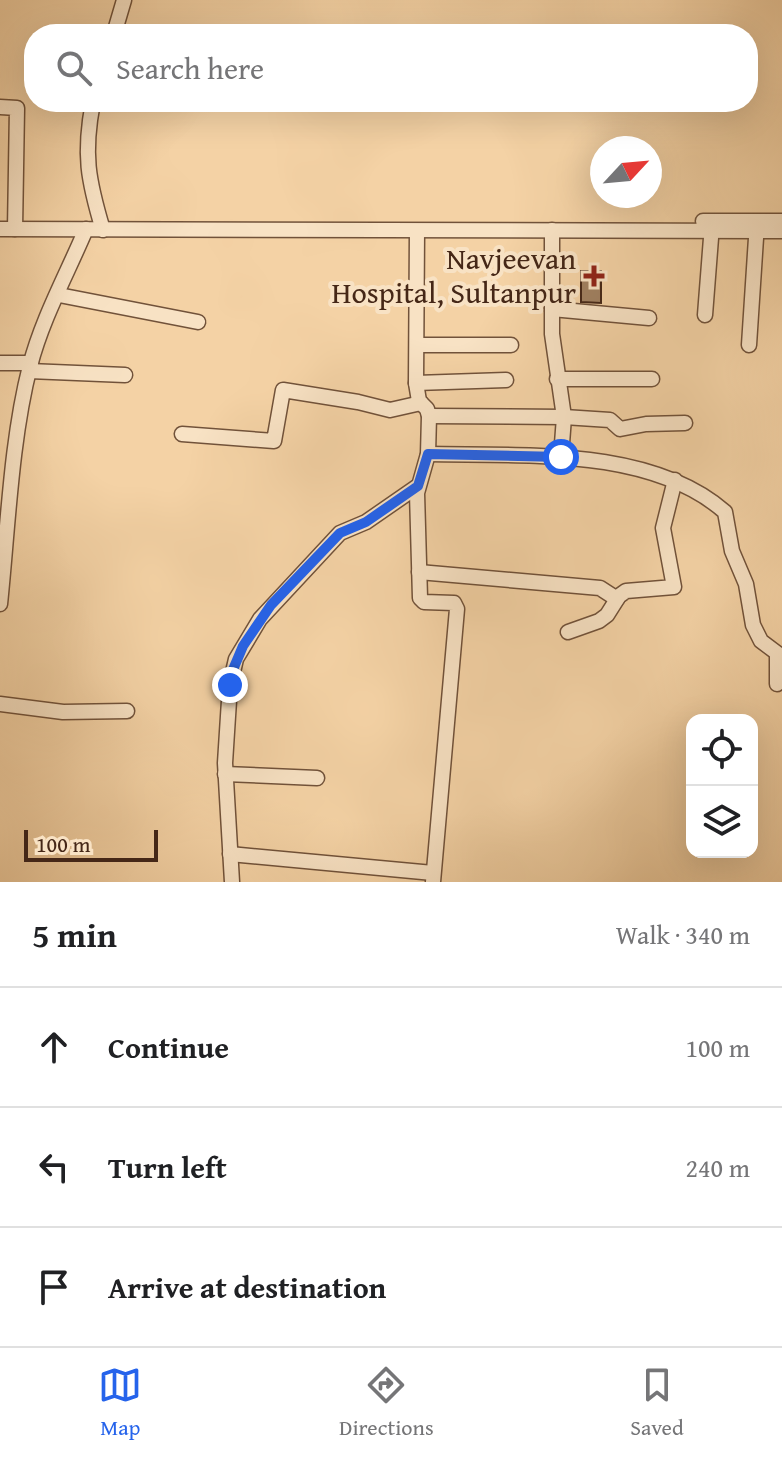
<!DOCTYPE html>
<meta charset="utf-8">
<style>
body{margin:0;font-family:"Gentium Book Plus",serif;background:#f6f6f6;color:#202124}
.controls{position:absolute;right:24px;bottom:24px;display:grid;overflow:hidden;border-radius:16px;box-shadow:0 8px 32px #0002}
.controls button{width:72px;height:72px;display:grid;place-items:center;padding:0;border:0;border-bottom:2px solid #e0e0e0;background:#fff;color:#202124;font:40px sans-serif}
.compass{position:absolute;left:590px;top:136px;width:72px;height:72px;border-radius:50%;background:#fff;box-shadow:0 8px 32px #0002;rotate:64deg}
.scale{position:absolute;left:24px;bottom:20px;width:134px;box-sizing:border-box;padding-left:8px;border:4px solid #452717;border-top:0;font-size:22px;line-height:28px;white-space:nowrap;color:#452717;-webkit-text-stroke:6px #f8e2c4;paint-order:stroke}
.stop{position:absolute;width:24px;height:24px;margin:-18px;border:6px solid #2563eb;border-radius:50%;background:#fff}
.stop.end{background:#2563eb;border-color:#fff;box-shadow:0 2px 8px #0008}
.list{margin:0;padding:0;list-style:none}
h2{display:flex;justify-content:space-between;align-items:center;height:104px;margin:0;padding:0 32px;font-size:34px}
h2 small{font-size:26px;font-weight:400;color:#757577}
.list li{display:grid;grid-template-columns:52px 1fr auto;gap:24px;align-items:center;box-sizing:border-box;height:120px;padding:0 32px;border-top:2px solid #e0e0e0}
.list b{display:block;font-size:30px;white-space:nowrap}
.list em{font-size:26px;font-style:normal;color:#757577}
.icon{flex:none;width:44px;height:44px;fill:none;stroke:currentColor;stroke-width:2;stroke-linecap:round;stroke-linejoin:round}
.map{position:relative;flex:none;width:782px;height:882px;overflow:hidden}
.search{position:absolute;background:#fff;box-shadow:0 8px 32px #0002;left:24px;right:24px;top:24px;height:88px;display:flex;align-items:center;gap:20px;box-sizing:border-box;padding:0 28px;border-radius:32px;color:#757577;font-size:30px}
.sheet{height:464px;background:#fff}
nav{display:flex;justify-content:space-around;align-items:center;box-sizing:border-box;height:112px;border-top:2px solid #e0e0e0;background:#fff;font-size:22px;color:#757577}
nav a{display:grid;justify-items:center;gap:4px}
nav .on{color:#2563eb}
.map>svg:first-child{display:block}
</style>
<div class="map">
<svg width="782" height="882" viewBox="0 0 782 882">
<rect width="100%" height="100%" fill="#f4d2a5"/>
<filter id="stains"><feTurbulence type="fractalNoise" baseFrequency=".0025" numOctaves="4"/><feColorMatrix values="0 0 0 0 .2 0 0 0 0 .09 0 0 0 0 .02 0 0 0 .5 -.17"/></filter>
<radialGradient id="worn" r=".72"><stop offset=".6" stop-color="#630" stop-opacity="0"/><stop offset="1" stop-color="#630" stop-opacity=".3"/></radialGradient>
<path fill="#a08061" stroke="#452717" stroke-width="2" d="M581,271H601V303L581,302Z"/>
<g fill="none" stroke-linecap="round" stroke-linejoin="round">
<g stroke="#71523a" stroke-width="17">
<g id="minor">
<path d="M114,34L124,0"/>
<path d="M93,102C83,154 88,180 103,230"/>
<path d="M0,107L17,108L15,229"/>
<path d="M703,221H782"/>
<path d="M0,229L782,231"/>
<path d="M552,230V334L564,417L561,457"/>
<path d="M417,231L416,383L419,401L427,409L429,416L428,454L417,493L420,598L424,602L454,603L457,609L433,882"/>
<path d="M59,295L198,322"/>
<path d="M552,309L649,318"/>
<path d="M705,315L711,238"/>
<path d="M417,345H511"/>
<path d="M749,345L756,238"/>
<path d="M0,363H31"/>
<path d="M29,371L125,375"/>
<path d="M557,379H652"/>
<path d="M416,383L506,380"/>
<path d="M429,416L564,417L610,420L620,429L646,424L685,423"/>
<path d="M182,434L274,441L283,390L358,402L390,410L421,403"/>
<path d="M428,454C523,456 651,447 725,512L732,551L746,584L753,625L761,641L777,653V684"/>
<path d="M419,572L600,588L617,599"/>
<path d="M0,604C8,527 11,440 30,366C42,319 67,274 86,229"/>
<path d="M568,632L599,621L607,615L619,596L626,591L674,587L663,528L675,480"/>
<path d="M0,704L63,712L127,711"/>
<path d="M225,774L317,778"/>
<path d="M230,854L433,873"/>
<path d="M232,882L225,763L230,685L236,659L260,619L340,533L366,522L418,486"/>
</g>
</g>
<use href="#minor" stroke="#f8e2c4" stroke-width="14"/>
</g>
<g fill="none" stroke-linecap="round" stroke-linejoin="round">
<path stroke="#2563eb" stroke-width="10" d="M230,685L232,672L243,646L271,605L340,533L366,522L418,486L428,454L561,457"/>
</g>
<path fill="#8f2418" stroke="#f8e2c4" stroke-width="3" d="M590 264h8v8h8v8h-8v8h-8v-8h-8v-8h8z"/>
<g text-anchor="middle" stroke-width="8" stroke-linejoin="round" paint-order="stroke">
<g font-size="30" fill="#452717" stroke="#f8e2c4" text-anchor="end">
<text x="576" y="269">Navjeevan<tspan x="576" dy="34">Hospital, Sultanpur</tspan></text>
</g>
</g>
<rect width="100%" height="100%" filter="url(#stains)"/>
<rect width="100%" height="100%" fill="url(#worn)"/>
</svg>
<div class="controls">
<button><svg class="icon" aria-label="locate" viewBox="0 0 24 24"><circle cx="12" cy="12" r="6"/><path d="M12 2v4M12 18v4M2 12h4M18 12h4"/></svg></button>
<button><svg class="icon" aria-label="layers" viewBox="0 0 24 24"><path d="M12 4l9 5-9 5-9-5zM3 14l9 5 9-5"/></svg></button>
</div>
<svg class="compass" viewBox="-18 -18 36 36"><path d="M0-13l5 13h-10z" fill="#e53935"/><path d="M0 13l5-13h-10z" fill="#757577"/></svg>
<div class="scale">100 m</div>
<div class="stop" style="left:561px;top:457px"></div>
<div class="stop end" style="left:230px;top:685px"></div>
<div class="search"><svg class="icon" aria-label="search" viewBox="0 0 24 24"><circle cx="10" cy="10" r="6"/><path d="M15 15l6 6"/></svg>Search here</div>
</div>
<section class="sheet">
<h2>5 min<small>Walk · 340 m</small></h2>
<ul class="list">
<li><svg class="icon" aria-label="ahead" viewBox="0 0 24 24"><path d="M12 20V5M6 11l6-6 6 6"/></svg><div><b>Continue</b></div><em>100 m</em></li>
<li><svg class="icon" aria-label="left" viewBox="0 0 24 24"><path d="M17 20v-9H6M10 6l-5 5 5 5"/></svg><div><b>Turn left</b></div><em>240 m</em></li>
<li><svg class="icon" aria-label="arrive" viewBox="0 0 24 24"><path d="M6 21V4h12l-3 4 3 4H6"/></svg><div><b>Arrive at destination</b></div></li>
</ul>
</section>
<nav>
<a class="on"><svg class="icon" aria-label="map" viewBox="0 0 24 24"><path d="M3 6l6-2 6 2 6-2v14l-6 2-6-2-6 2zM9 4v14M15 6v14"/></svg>Map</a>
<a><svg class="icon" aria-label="directions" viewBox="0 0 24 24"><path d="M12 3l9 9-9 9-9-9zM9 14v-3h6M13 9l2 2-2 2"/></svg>Directions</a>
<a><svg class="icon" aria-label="saved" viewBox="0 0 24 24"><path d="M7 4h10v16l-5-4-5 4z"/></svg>Saved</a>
</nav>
